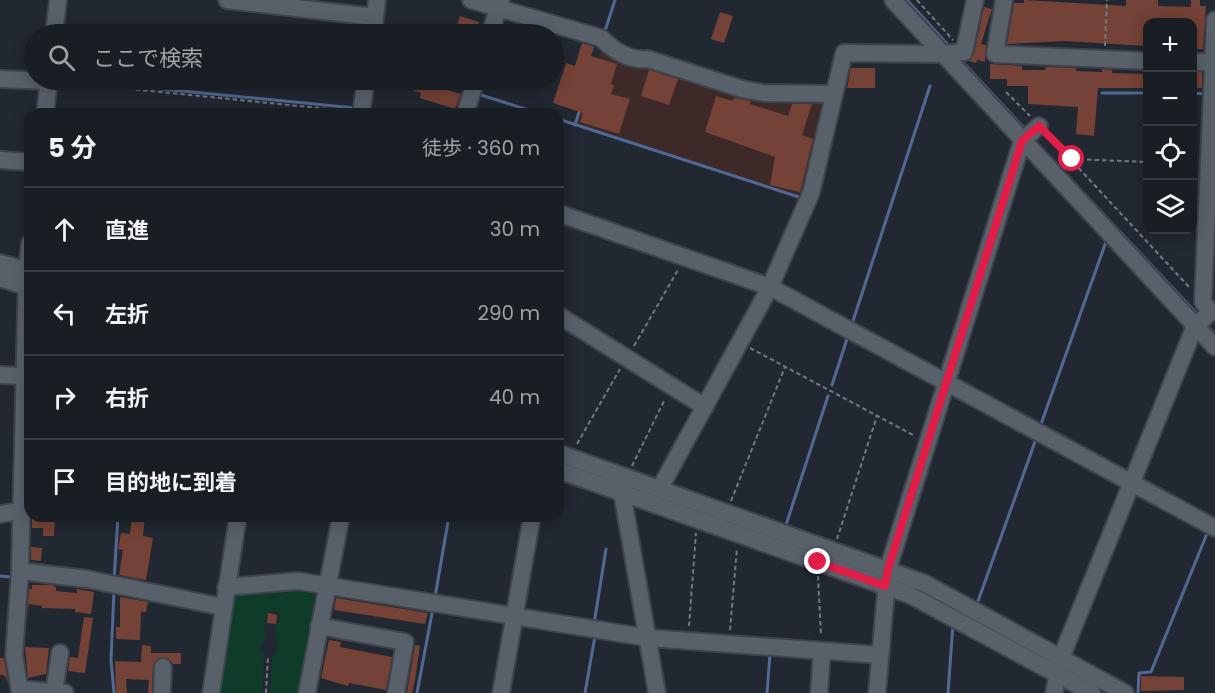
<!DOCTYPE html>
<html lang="ja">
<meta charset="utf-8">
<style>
body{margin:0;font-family:Poppins,"Noto Sans JP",sans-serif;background:#262b32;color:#f1f3f6}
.controls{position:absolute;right:18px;top:18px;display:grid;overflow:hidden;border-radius:12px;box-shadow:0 3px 15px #0003}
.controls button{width:54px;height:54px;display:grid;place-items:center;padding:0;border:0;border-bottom:2px solid #373c42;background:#191e25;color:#f1f3f6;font:30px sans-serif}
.stop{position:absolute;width:18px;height:18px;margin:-14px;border:4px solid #e11d48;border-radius:50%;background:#fff}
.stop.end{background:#e11d48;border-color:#fff;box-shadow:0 2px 6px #0008}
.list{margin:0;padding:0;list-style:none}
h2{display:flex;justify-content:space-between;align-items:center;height:78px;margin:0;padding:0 24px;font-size:26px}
h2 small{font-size:20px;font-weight:400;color:#9fa2a7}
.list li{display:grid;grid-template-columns:39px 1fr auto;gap:18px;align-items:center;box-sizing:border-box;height:84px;padding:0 24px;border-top:2px solid #373c42}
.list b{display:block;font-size:22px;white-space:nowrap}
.list em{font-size:20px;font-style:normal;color:#9fa2a7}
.icon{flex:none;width:33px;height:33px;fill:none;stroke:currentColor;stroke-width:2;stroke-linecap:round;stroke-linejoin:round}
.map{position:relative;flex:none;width:1215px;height:693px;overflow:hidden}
.search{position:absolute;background:#191e25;box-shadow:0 3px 15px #0003;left:24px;top:24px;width:540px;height:66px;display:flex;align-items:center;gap:15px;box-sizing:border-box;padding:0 21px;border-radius:33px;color:#9fa2a7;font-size:22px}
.panel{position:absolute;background:#191e25;box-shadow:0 3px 15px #0003;left:24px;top:108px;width:540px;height:414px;border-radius:18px}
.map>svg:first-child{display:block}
</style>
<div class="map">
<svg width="1215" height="693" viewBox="0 0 1215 693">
<rect width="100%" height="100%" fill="#212831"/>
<path fill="#3d2928" d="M601,49L640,64L827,99L805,197L577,123Z"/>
<path fill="#0f3b29" d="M297,587L319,590L300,693H270L272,659L278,649L275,628L281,617L276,611H268L265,623L266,633L260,652L264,654L262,693H216L232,592Z"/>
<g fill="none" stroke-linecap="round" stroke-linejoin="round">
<g stroke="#536892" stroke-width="3">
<path d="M907,0L950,47"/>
<path d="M604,34L615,0"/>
<path d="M960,59L1025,129"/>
<path d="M434,80L467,90"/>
<path d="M110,84L355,108"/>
<path d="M1102,93H1148"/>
<path d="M1192,93L1206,94"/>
<path d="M478,94L541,114"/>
<path d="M558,119L802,198"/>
<path d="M575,125L580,109"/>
<path d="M1033,139L1199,316"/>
<path d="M1205,323L1215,334"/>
<path d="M852,324L930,86"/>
<path d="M832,385L847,339"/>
<path d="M1040,427L1107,239"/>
<path d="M785,528L828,396"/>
<path d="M0,576L11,577"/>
<path d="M114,580L118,516"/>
<path d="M114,591L111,660L114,693"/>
<path d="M435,597L449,516"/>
<path d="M977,604L1036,439"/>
<path d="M594,624L606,549"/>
<path d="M1095,686L1108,693"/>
<path d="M417,693L433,608"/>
<path d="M585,693L595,636"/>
<path d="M767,693L770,654"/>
<path d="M948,693L953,624"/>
<path d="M1138,693L1139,673L1151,672L1208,531"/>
</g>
</g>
<g fill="#744236">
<path d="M1024,0L1126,6V0H1158V6L1191,7V0H1200V6H1206L1203,49H1192V22H1148L1146,46L1064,41L1007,44L1014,3H1024Z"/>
<path d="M984,7L992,9L981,44L986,45L985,58V62L977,60L976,63L969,61L974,54Z"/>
<path d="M720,12L733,16L724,43L711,39Z"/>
<path d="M460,16L479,22L475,34L456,28Z"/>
<path d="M582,43L594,47L591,56L617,64L611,84L614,86L611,94L630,99L619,134L580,122L583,113L553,103L566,63L575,66Z"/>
<path d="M990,64L1022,66V70H1045L1046,67L1076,68V71L1102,72V69L1112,70V73L1144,74L1146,88H1098L1094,136L1076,134L1078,107L1028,104V86H1007V79H990Z"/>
<path d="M851,68H875V88H847Z"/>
<path d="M649,70L678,79L669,105L641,96Z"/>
<rect x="1192" y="72" width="10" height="16"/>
<path d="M413,80L461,94L455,109L420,98L421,93L409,89Z"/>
<path d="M716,96L733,101L734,98L751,101L750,104L788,116L792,104H812L802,135L813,139L800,192L770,185L775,157L705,132Z"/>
<path d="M32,516H55L54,536H43V528H32Z"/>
<path d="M132,516H145L143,536L153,538L146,580L119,575L123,550L118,549L121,533L130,534Z"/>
<path d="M31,547L42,548L41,561L31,560Z"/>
<path d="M32,585H52L56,587V591L77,593V589L94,592L91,614L75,612V609L42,608V606L29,604L27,619L29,589H32Z"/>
<path d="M120,597L148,602L146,612H141L140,640L116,639V627H120Z"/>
<path d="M336,598L428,613L425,624L334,610Z"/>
<path d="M268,613L277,615L276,624L267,623Z"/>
<path d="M84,617L93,618L85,673L68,671L70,657L78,658Z"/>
<path d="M329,640L341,642L340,647L392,657L386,690L349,683L348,686L321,678Z"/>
<path d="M142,645L151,646V653H181V664H173L168,658H159L153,666L152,693H148L149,680L126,679L127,693H116L115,661L141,662Z"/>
<path d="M415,645L420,646L415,680L412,693H407Z"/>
<path d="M25,647L49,648L46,674L28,678Z"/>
<path d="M0,658H4L8,682L4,675H0Z"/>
<path d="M1141,676L1184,677V690L1141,691Z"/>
</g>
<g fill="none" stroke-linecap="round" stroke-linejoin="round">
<g stroke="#3f444c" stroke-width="20">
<g id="minor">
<path d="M227,0L375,17"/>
<path d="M471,0L601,38C614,51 629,61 648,59L742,89L763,93L834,94"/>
<path d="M893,0L1215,347"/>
<path d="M1004,0L995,54L1148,61"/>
<path d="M54,34L58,0"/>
<path d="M373,34L377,0"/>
<path d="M490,34L501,0"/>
<path d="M1192,62H1212"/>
<path d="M0,79L49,81"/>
<path d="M45,114L49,80"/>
<path d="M361,114L366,80"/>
<path d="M465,114L476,80"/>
<path d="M0,160L30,162"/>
<path d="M558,213L770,287L1215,528"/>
<path d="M0,263L30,271"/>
<path d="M0,278L30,288"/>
<path d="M558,315L705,407"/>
<path d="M0,375L24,376"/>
<path d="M558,453L924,583L1125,693"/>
<path d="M558,470L910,595L1092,693"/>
<path d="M625,485L622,492L657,693"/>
<path d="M660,488L770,287L811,193L844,53L942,54L964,52L975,0"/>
<path d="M0,514L21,511"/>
<path d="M20,571L87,579L223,607"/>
<path d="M226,587L298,581L649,638L880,655"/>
<path d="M319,626L405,642L396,693"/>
<path d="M20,689L65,693"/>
<path d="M54,692L60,653"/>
<path d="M20,693L14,655L20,571L27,270L30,243"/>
<path d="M162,693L163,667"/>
<path d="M211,693L238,516"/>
<path d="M307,693L341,516"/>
<path d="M501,693L532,516"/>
<path d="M819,693L822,651"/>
<path d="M877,693L888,569L1022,141L1039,126"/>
<path d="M1054,693L1061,658L1195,326L1211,312L1203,302L1215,20"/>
</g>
</g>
<g stroke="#737980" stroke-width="2" stroke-dasharray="4.5 3" stroke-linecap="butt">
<path d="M917,0L953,40"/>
<path d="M1105,46L1107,0"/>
<path d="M61,82L348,111"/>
<path d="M1006,92L1030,116"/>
<path d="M1048,135L1189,287"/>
<path d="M1072,159L1148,162"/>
<path d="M634,346L678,270"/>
<path d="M750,348L915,436"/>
<path d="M577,444L620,369"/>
<path d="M632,466L665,399"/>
<path d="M731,501L785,367"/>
<path d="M837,539L877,416"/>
<path d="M818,576L821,636"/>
<path d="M689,626L696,533"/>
<path d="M730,630L737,548"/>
<path d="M266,693L268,656"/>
</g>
<use href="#minor" stroke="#58606a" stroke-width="16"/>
</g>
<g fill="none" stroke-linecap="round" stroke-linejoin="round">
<path stroke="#e11d48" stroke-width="8" d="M818,562L885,586L888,569L1022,141L1039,126L1072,159"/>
</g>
</svg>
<div class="controls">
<button>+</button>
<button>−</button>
<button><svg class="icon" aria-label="locate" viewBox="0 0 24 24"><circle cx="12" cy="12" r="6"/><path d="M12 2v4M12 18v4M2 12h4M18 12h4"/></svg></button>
<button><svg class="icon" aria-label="layers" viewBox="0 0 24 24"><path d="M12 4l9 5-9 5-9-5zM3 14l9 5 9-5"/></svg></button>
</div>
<div class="stop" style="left:1072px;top:159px"></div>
<div class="stop end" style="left:818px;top:562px"></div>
<div class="search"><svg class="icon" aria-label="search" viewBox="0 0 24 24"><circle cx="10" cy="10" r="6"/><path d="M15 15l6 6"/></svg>ここで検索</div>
<section class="panel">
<h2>5 分<small>徒歩 · 360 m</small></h2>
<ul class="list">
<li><svg class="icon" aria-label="ahead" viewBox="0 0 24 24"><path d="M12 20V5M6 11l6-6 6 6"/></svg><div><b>直進</b></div><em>30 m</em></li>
<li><svg class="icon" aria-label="left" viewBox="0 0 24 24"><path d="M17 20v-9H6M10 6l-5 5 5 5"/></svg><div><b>左折</b></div><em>290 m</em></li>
<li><svg class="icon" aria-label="right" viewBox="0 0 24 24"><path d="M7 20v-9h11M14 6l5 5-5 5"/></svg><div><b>右折</b></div><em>40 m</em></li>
<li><svg class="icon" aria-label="arrive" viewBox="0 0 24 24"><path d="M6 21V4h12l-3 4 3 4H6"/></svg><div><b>目的地に到着</b></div></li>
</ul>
</section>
</div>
